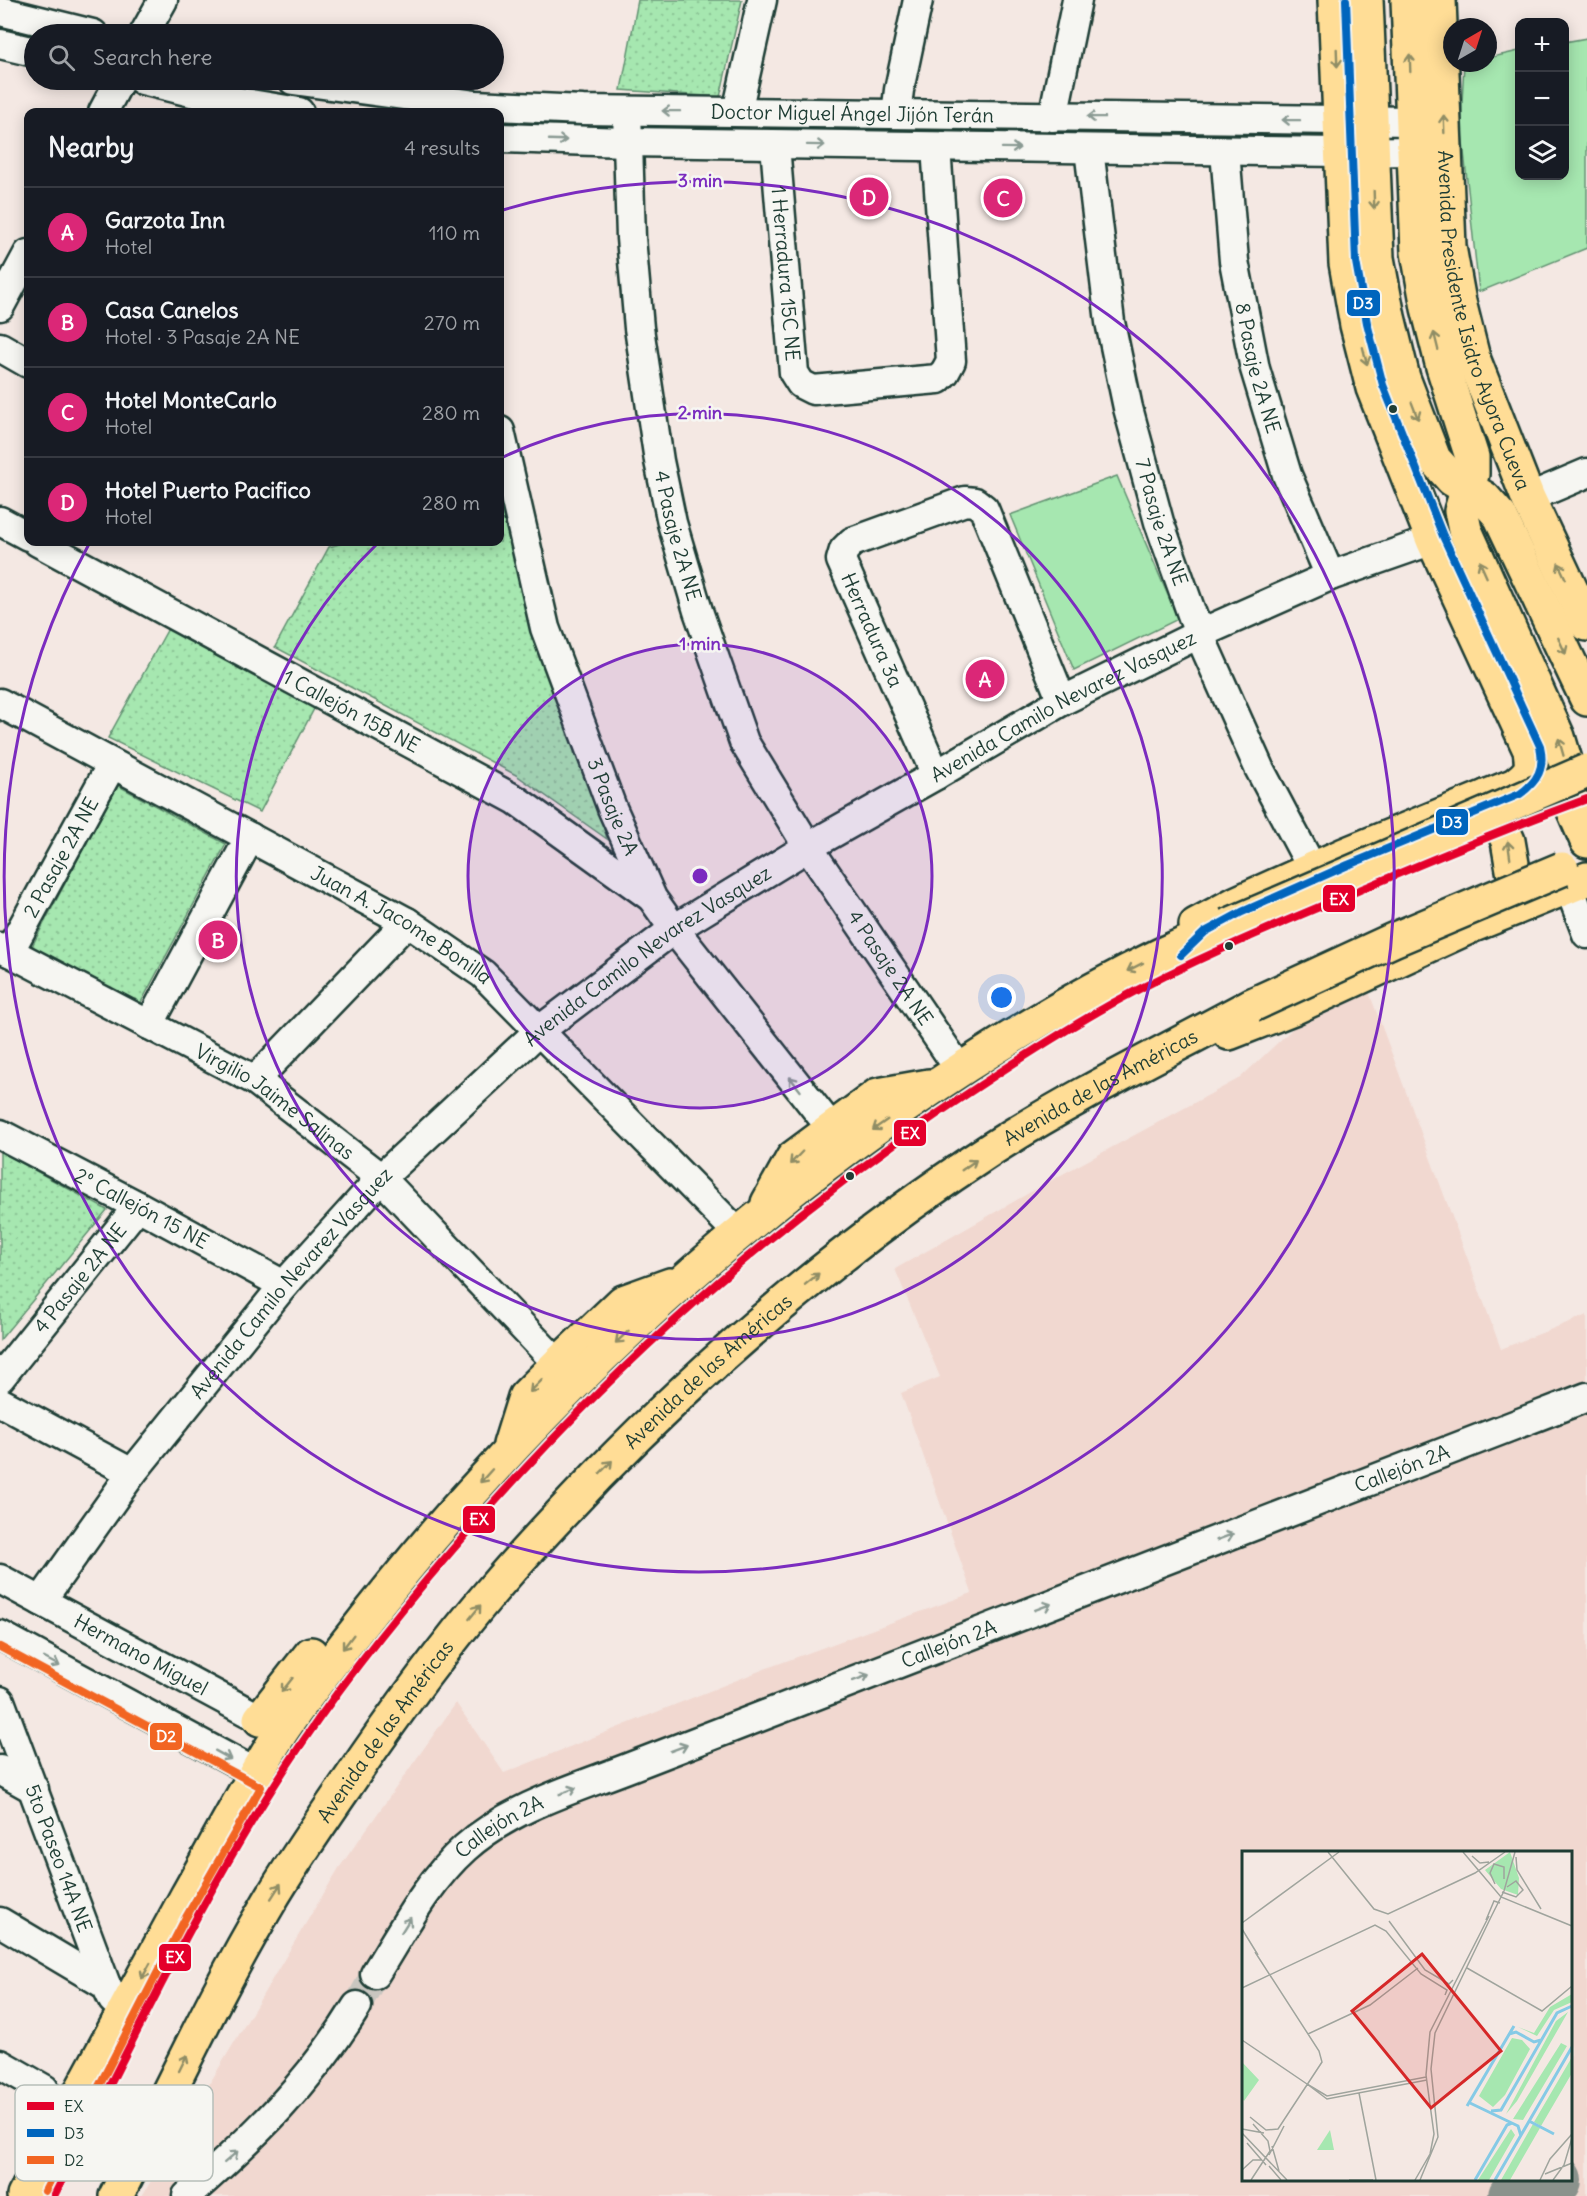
<!DOCTYPE html>
<meta charset="utf-8">
<style>
body{margin:0;font-family:Delius,sans-serif;background:#242831;color:#f1f3f6}
.controls{position:absolute;right:18px;top:18px;display:grid;overflow:hidden;border-radius:12px;box-shadow:0 3px 15px #0003}
.controls button{width:54px;height:54px;display:grid;place-items:center;padding:0;border:0;border-bottom:2px solid #363941;background:#171b24;color:#f1f3f6;font:30px sans-serif}
.compass{position:absolute;left:1443px;top:18px;width:54px;height:54px;border-radius:50%;background:#171b24;box-shadow:0 3px 15px #0003;rotate:39deg}
.you{position:absolute;left:1002px;top:998px;width:21px;height:21px;margin:-15px;border:4px solid #fff;border-radius:50%;background:#1a73e8;box-shadow:0 0 0 9px #1a73e833}
.badge{display:grid;place-items:center;width:39px;height:39px;border-radius:50%;background:#db2777;color:#fff;font-size:20px;font-weight:700}
.pin{position:absolute;translate:-50% -50%;border:3px solid #fff;box-shadow:0 2px 6px #0006}
.list{margin:0;padding:0;list-style:none}
h2{display:flex;justify-content:space-between;align-items:center;height:78px;margin:0;padding:0 24px;font-size:26px}
h2 small{font-size:20px;font-weight:400;color:#9ea1a6}
.list li{display:grid;grid-template-columns:39px 1fr auto;gap:18px;align-items:center;box-sizing:border-box;height:90px;padding:0 24px;border-top:2px solid #363941}
.list b{display:block;font-size:22px;white-space:nowrap}
.list p{margin:0;font-size:20px;white-space:nowrap;color:#9ea1a6}
.list em{font-size:20px;font-style:normal;color:#9ea1a6}
.icon{flex:none;width:33px;height:33px;fill:none;stroke:currentColor;stroke-width:2;stroke-linecap:round;stroke-linejoin:round}
.map{position:relative;flex:none;width:1587px;height:2196px;overflow:hidden}
.search{position:absolute;background:#171b24;box-shadow:0 3px 15px #0003;left:24px;top:24px;width:480px;height:66px;display:flex;align-items:center;gap:15px;box-sizing:border-box;padding:0 21px;border-radius:33px;color:#9ea1a6;font-size:22px}
.panel{position:absolute;background:#171b24;box-shadow:0 3px 15px #0003;left:24px;top:108px;width:480px;height:438px;border-radius:12px}
.map>svg:first-child{display:block}
</style>
<div class="map">
<svg width="1587" height="2196" viewBox="0 0 1587 2196">
<defs>
<pattern id="park-dots" width="8" height="8" patternUnits="userSpaceOnUse" patternTransform="scale(1.5)"><rect width="8" height="8" fill="#a6e7b0"/><path d="M2 2h.1M6 6h.1" fill="none" stroke="#8ec798" stroke-width="1.8" stroke-linecap="round"/></pattern>
</defs>
<rect width="100%" height="100%" fill="#f4e8e3"/>
<filter id="ink" filterUnits="userSpaceOnUse"><feTurbulence type="fractalNoise" baseFrequency=".0167" numOctaves="2"/><feDisplacementMap in="SourceGraphic" scale="12" xChannelSelector="R" yChannelSelector="G"/><feConvolveMatrix kernelMatrix="1 2 1 2 8 2 1 2 1" color-interpolation-filters="sRGB"/></filter>
<g filter="url(#ink)">
<path fill="#f1d8d0" fill-rule="evenodd" d="M1369,992L1501,1349L1587,1315V2196H142L339,1868L456,1703L504,1773L767,1668L972,1593L901,1393L940,1377L895,1269L1059,1176L1240,1078L1305,1017ZM1244,1852H1570V2180H1244Z"/>
<g fill="url(#park-dots)" stroke="#629272" stroke-width="1.5">
<path d="M638,0H742L720,97L621,90Z"/>
<path d="M500,506L536,634L597,803L607,839L516,775L275,647L329,547L346,542H500Z"/>
<path d="M170,625L316,705L260,812L108,738Z"/>
<path d="M117,785L226,844L139,1006L31,948Z"/>
<path d="M0,1151L107,1210L0,1340Z"/>
</g>
<g fill="#a6e7b0" stroke="#629272" stroke-width="1.5">
<path d="M1587,38V248L1479,292L1461,124L1464,63H1488V58L1519,51L1520,176H1564L1565,42Z"/>
<path d="M1117,476L1178,619L1074,670L1010,515Z"/>
</g>
<g fill="none" stroke-linecap="round" stroke-linejoin="round">
<path stroke="#8a928c" stroke-width="52" d="M1514,2196L1556,2180"/>
<path stroke="#c9c6c0" stroke-width="28" stroke-dasharray="28 14" stroke-linecap="butt" d="M357,2006L375,1974"/>
<g stroke="#1f3d34" stroke-width="33">
<g id="minor">
<path d="M0,11L93,34"/>
<path d="M144,34L163,0"/>
<path d="M0,44L34,52"/>
<path d="M142,80L215,98L299,112"/>
<path id="s1" d="M293,80L476,105L583,110L1413,121"/>
<path id="s2" d="M627,111L631,238L639,328L659,461L672,523L698,611L744,742L808,847L960,1070"/>
<path d="M103,112L120,80"/>
<path d="M737,112L762,0"/>
<path d="M896,114L899,90L918,0"/>
<path d="M1053,117L1077,0"/>
<path d="M500,138L626,142L1341,152L1413,151"/>
<path id="s3" d="M775,145L794,373L801,384L813,390L938,379L945,372L951,361L936,147"/>
<path id="s4" d="M1089,149L1110,322L1128,408L1159,522L1199,634L1259,768L1313,870"/>
<path id="s5" d="M1225,151L1234,261L1255,369L1287,475L1330,576"/>
<path d="M0,306L28,254"/>
<path d="M0,347L28,363"/>
<path id="s6" d="M500,431L545,628L612,808L652,898L674,929L832,1129"/>
<path d="M1528,498L1587,473"/>
<path d="M0,521L28,536"/>
<path id="s7" d="M38,542L516,800L651,897"/>
<path id="s8" d="M0,703L407,922L483,974L738,1233"/>
<path d="M936,775L841,560L844,550L852,542L965,501L975,502L984,509L1062,701"/>
<path d="M1569,887L1587,934"/>
<path id="s9" d="M0,947L255,1080L381,1178L558,1364"/>
<path id="s10" d="M9,952L112,764"/>
<path d="M149,1025L250,837"/>
<path d="M255,1080L407,922"/>
<path id="s11" d="M0,1134L138,1206L284,1285"/>
<path id="s12" d="M0,1378L138,1206"/>
<path d="M0,1402L132,1473"/>
<path id="s13" d="M0,1579L281,1730"/>
<path id="s14" d="M41,1601L132,1473L284,1285L381,1178L540,1030L674,929L808,847L936,775L1062,701L1199,634L1330,576L1433,540"/>
<path d="M0,1635L256,1773"/>
<path id="s15" d="M0,1701L106,1985L113,2000L124,2010"/>
<path d="M0,1770L34,1789"/>
<path d="M0,1922L106,1985"/>
<path id="s16" d="M375,1974C402,1931 427,1882 465,1848C510,1808 570,1790 625,1769L1587,1397"/>
<path d="M0,2064L44,2089"/>
<path d="M187,2196C255,2136 309,2084 357,2006"/>
</g>
</g>
<g stroke="#1f3d34" stroke-width="38">
<g id="major">
<path d="M1366,0L1377,258L1388,317L1403,378L1434,459L1452,479L1484,498L1500,516L1587,699"/>
<path d="M1408,0L1418,252L1428,308L1443,367L1472,457V474L1461,511L1465,530L1558,737L1568,770L1571,804L1587,841"/>
<path id="s17" d="M1439,0L1449,247L1459,302L1473,358L1528,498L1587,624"/>
<path d="M1488,796L1508,841L1516,887L1515,908"/>
<path d="M1196,925L1237,903L1344,855L1515,785C1531,772 1533,770 1530,750L1433,540L1373,388L1357,325L1346,263L1335,0"/>
<path d="M1229,1033L1293,1008L1471,926L1587,879"/>
<path d="M768,1203L793,1158L878,1095L929,1086"/>
<path d="M510,1445L525,1397L558,1364L623,1302L670,1285"/>
<path d="M260,1719L311,1654"/>
<path d="M24,2196C78,2096 132,1996 187,1896C218,1841 247,1785 281,1732C301,1702 323,1674 345,1645C389,1588 434,1533 483,1480C626,1322 787,1182 966,1066C1050,1012 1134,963 1227,926"/>
<path id="s18" d="M116,2196C167,2099 212,1998 268,1904C292,1863 320,1823 347,1784C393,1716 441,1650 494,1588C527,1549 562,1513 597,1476C717,1353 848,1242 993,1148C1076,1095 1165,1052 1252,1005"/>
</g>
</g>
<use href="#minor" stroke="#f6f6f2" stroke-width="28"/>
<use href="#major" stroke="#ffdd96" stroke-width="33"/>
<g stroke="#1f3d34" stroke-width="38" stroke-linecap="butt">
<g id="major-bridge">
<path d="M1227,926L1587,771"/>
<path d="M1252,1005L1393,940L1562,869"/>
</g>
</g>
<use href="#major-bridge" stroke="#ffdd96" stroke-width="33"/>
<g stroke="#f6f6f2" stroke-width="12">
<path id="bus-1" d="M54,2196C132,2043 205,1886 302,1743C356,1663 418,1588 482,1516C621,1359 767,1230 940,1112C997,1074 1054,1036 1113,1003C1195,958 1281,923 1367,887C1440,856 1513,826 1587,799"/>
</g>
<g stroke="#f6f6f2" stroke-width="12">
<path id="bus-2" d="M1181,955L1205,932L1242,912L1348,865L1520,794C1538,781 1545,768 1540,746L1443,536L1383,385L1367,323L1356,262L1346,0"/>
</g>
<g stroke="#f6f6f2" stroke-width="12">
<path id="bus-3" d="M0,1647L261,1787L185,1919L45,2191"/>
</g>
<use href="#bus-1" stroke="#e4002b" stroke-width="8"/>
<use href="#bus-2" stroke="#0065bd" stroke-width="8"/>
<use href="#bus-3" stroke="#f26522" stroke-width="8"/>
</g>
<defs><path id="oneway-shaft" d="M-6 0H5M1.5-3L5.5 0L1.5 3" fill="none" stroke-width="1.6" stroke-linecap="round" stroke-linejoin="round" transform="scale(1.5)"/></defs>
<g stroke="#8f8d65">
<use href="#oneway-shaft" transform="translate(1337 58) rotate(88)"/>
<use href="#oneway-shaft" transform="translate(1410 63) rotate(-92)"/>
<use href="#oneway-shaft" transform="translate(1444 124) rotate(-92)"/>
<use href="#oneway-shaft" transform="translate(1374 200) rotate(88)"/>
<use href="#oneway-shaft" transform="translate(1436 341) rotate(-104)"/>
<use href="#oneway-shaft" transform="translate(1365 356) rotate(76)"/>
<use href="#oneway-shaft" transform="translate(1415 411) rotate(69)"/>
<use href="#oneway-shaft" transform="translate(1483 569) rotate(-114)"/>
<use href="#oneway-shaft" transform="translate(1562 571) rotate(-115)"/>
<use href="#oneway-shaft" transform="translate(1562 646) rotate(65)"/>
<use href="#oneway-shaft" transform="translate(1561 747) rotate(-106)"/>
<use href="#oneway-shaft" transform="translate(1509 850) rotate(-98)"/>
<use href="#oneway-shaft" transform="translate(1135 967) rotate(153)"/>
<use href="#oneway-shaft" transform="translate(880 1125) rotate(145)"/>
<use href="#oneway-shaft" transform="translate(796 1158) rotate(134)"/>
<use href="#oneway-shaft" transform="translate(969 1165) rotate(-35)"/>
<use href="#oneway-shaft" transform="translate(812 1279) rotate(-39)"/>
<use href="#oneway-shaft" transform="translate(622 1337) rotate(137)"/>
<use href="#oneway-shaft" transform="translate(536 1386) rotate(135)"/>
<use href="#oneway-shaft" transform="translate(606 1467) rotate(-46)"/>
<use href="#oneway-shaft" transform="translate(486 1476) rotate(132)"/>
<use href="#oneway-shaft" transform="translate(475 1612) rotate(-51)"/>
<use href="#oneway-shaft" transform="translate(348 1642) rotate(127)"/>
<use href="#oneway-shaft" transform="translate(287 1685) rotate(128)"/>
<use href="#oneway-shaft" transform="translate(276 1891) rotate(-57)"/>
<use href="#oneway-shaft" transform="translate(146 1971) rotate(119)"/>
<use href="#oneway-shaft" transform="translate(183 2063) rotate(-64)"/>
</g>
<g stroke="#8a9a93">
<use href="#oneway-shaft" transform="translate(671 111) rotate(-179)"/>
<use href="#oneway-shaft" transform="translate(1096 117) rotate(-179)"/>
<use href="#oneway-shaft" transform="translate(1291 120) rotate(-179)"/>
<use href="#oneway-shaft" transform="translate(558 140) rotate(2)"/>
<use href="#oneway-shaft" transform="translate(816 145) rotate(1)"/>
<use href="#oneway-shaft" transform="translate(1011 148) rotate(1)"/>
<use href="#oneway-shaft" transform="translate(795 1084) rotate(-128)"/>
<use href="#oneway-shaft" transform="translate(1225 1537) rotate(-21)"/>
<use href="#oneway-shaft" transform="translate(1043 1607) rotate(-21)"/>
<use href="#oneway-shaft" transform="translate(52 1662) rotate(28)"/>
<use href="#oneway-shaft" transform="translate(861 1678) rotate(-21)"/>
<use href="#oneway-shaft" transform="translate(679 1748) rotate(-21)"/>
<use href="#oneway-shaft" transform="translate(223 1755) rotate(29)"/>
<use href="#oneway-shaft" transform="translate(568 1791) rotate(-21)"/>
<use href="#oneway-shaft" transform="translate(406 1925) rotate(-58)"/>
<use href="#oneway-shaft" transform="translate(231 2157) rotate(-41)"/>
</g>
</g>
<circle cx="700" cy="876" r="232" fill="#7b2cbf" fill-opacity=".12"/>
<g fill="none" stroke="#7b2cbf" stroke-width="3">
<circle cx="700" cy="876" r="232"/>
<path d="M501 458A463 463 0 1 1 378 543"/>
<path d="M503 210A695 695 0 1 1 89 544"/>
</g>
<g fill="#1f3d34" stroke="#f6f6f2" stroke-width="2">
<circle cx="1393" cy="409" r="5"/>
<circle cx="1229" cy="946" r="5"/>
<circle cx="850" cy="1176" r="5"/>
</g>
<g text-anchor="middle" stroke-width="5" stroke-linejoin="round" paint-order="stroke">
<g font-size="20" fill="#1f3d34" stroke="#f6f6f2">
<text dy="7" stroke="none"><textPath href="#s1" startOffset="561">Doctor Miguel Ángel Jijón Terán</textPath></text>
<text dy="7" stroke="none"><textPath href="#s3" startOffset="129">1 Herradura 15C NE</textPath></text>
<text dy="7" stroke="none"><textPath href="#s17" startOffset="326">Avenida Presidente Isidro Ayora Cueva</textPath></text>
<text dy="7" stroke="none"><textPath href="#s5" startOffset="220">8 Pasaje 2A NE</textPath></text>
<text dy="7" stroke="none"><textPath href="#s4" startOffset="381">7 Pasaje 2A NE</textPath></text>
<text dy="7" stroke="none"><textPath href="#s2" startOffset="429">4 Pasaje 2A NE</textPath></text>
<text transform="translate(872 630) rotate(66)" y="7">Herradura 3a</text>
<text dy="7" stroke="none"><textPath href="#s14" startOffset="1377">Avenida Camilo Nevarez Vasquez</textPath></text>
<text dy="7" stroke="none"><textPath href="#s7" startOffset="356">1 Callejón 15B NE</textPath></text>
<text dy="7" stroke="none"><textPath href="#s6" startOffset="393">3 Pasaje 2A</textPath></text>
<text dy="7" stroke="none"><textPath href="#s10" startOffset="108">2 Pasaje 2A NE</textPath></text>
<text dy="7" stroke="none"><textPath href="#s8" startOffset="459">Juan A. Jacome Bonilla</textPath></text>
<text dy="7" stroke="none"><textPath href="#s14" startOffset="891">Avenida Camilo Nevarez Vasquez</textPath></text>
<text dy="7" stroke="none"><textPath href="#s2" startOffset="915">4 Pasaje 2A NE</textPath></text>
<text dy="7" stroke="none"><textPath href="#s18" startOffset="1509">Avenida de las Américas</textPath></text>
<text dy="7" stroke="none"><textPath href="#s9" startOffset="316">Virgilio Jaime Salinas</textPath></text>
<text dy="7" stroke="none"><textPath href="#s11" startOffset="160">2° Callejón 15 NE</textPath></text>
<text dy="7" stroke="none"><textPath href="#s12" startOffset="128">4 Pasaje 2A NE</textPath></text>
<text dy="7" stroke="none"><textPath href="#s14" startOffset="405">Avenida Camilo Nevarez Vasquez</textPath></text>
<text dy="7" stroke="none"><textPath href="#s18" startOffset="1023">Avenida de las Américas</textPath></text>
<text dy="7" stroke="none"><textPath href="#s16" startOffset="1168">Callejón 2A</textPath></text>
<text dy="7" stroke="none"><textPath href="#s16" startOffset="682">Callejón 2A</textPath></text>
<text dy="7" stroke="none"><textPath href="#s13" startOffset="160">Hermano Miguel</textPath></text>
<text dy="7" stroke="none"><textPath href="#s18" startOffset="538">Avenida de las Américas</textPath></text>
<text dy="7" stroke="none"><textPath href="#s16" startOffset="196">Callejón 2A</textPath></text>
<text dy="7" stroke="none"><textPath href="#s15" startOffset="168">5to Paseo 14A NE</textPath></text>
</g>
</g>
<g transform="translate(1242 1851)">
<rect width="330" height="330" fill="#f4e8e3"/>
<path d="M330,143V151L312,159L295,185L276,176L292,182L308,156ZM326,161L275,250L264,263L314,170ZM270,187L280,189L288,198L263,244L251,256L237,245ZM319,192L325,195L281,269L271,268ZM330,206V222L299,275L292,271ZM291,273L298,277L268,329H259ZM269,278L273,284L247,329H236Z" fill="#a6e7b0"/>
<path d="M88,279L92,299H75Z" fill="#a6e7b0"/>
<path d="M268,1L277,27L276,44L259,38L243,19ZM0,211L17,229L2,250L0,247Z" fill="#a6e7b0"/>
<path fill="none" stroke="#85cae6" stroke-width="3" d="M267,183L274,181L292,191L299,189M228,252L276,275L279,285M225,255L272,175M249,260L259,259L315,162L330,155M287,270L312,283M233,329L265,274L270,272M253,329L330,196"/>
<path fill="none" stroke="#9fa49d" stroke-width="1.5" d="M86,1L132,58L146,63L233,22L263,1M221,1L259,46L330,75M230,5L238,12L247,11M274,6L275,19L299,58M253,33L248,22L252,13L262,16V28M260,41L274,46L281,39L274,30L265,36M249,66L262,40L273,1M244,69L252,50L258,52M147,70L183,119L207,133L211,129M0,72L97,1M0,78L16,104M225,117L300,160L330,135M0,137L133,74L144,80L179,123L205,139L203,144M66,183L128,154L176,117M0,189L65,233M184,226L85,245L65,233L85,248L185,229M117,242L134,329M8,266L24,279L36,278L80,211L77,200L13,101M0,278L22,282M0,282L45,329M5,292L24,314M30,295L37,320M27,304L42,275M27,315L39,329M0,319L11,309H19M303,323L330,312M9,329L28,300L26,290L11,273M107,329H131M173,329L188,303L192,283L184,224L188,181L247,65M178,329L196,286L189,218L193,182L249,66M298,329L308,308L330,283M311,329L322,314L330,287"/>
<path fill="#d62828" fill-opacity="0.15" stroke="#d62828" stroke-width="3" d="M180,103L259,200L189,257L110,160Z"/>
<rect width="330" height="330" fill="none" stroke="#1f3d34" stroke-width="3"/>
</g>
<rect x="15" y="2085" width="198" height="96" rx="9" fill="#f6f6f2" stroke="#b6beb9" stroke-width="1.5"/>
<rect x="27" y="2102" width="27" height="8" fill="#e4002b"/>
<rect x="27" y="2129" width="27" height="8" fill="#0065bd"/>
<rect x="27" y="2156" width="27" height="8" fill="#f26522"/>
<g font-size="16" fill="#1f3d34">
<text x="64" y="2112">EX</text>
<text x="64" y="2139">D3</text>
<text x="64" y="2166">D2</text>
</g>
<circle cx="700" cy="876" r="9" fill="#7b2cbf" stroke="#f6f6f2" stroke-width="3"/>
<g font-size="18" text-anchor="middle" font-weight="bold" fill="#7b2cbf" stroke="#f6f6f2" stroke-width="5" stroke-linejoin="round" paint-order="stroke">
<text x="700" y="187">3 min</text>
<text x="700" y="419">2 min</text>
<text x="700" y="650">1 min</text>
</g>
<g stroke="#f6f6f2" stroke-width="2">
<rect x="1346" y="289" width="35" height="28" rx="6" fill="#0065bd"/>
<rect x="1435" y="808" width="34" height="28" rx="6" fill="#0065bd"/>
<rect x="1322" y="884" width="34" height="29" rx="6" fill="#e4002b"/>
<rect x="893" y="1119" width="34" height="28" rx="6" fill="#e4002b"/>
<rect x="462" y="1505" width="34" height="29" rx="6" fill="#e4002b"/>
<rect x="149" y="1722" width="34" height="29" rx="6" fill="#f26522"/>
<rect x="158" y="1943" width="34" height="29" rx="6" fill="#e4002b"/>
</g>
<g font-size="16" text-anchor="middle" font-weight="bold" fill="#fff">
<text x="1363" y="309">D3</text>
<text x="1452" y="828">D3</text>
<text x="1339" y="905">EX</text>
<text x="910" y="1139">EX</text>
<text x="479" y="1525">EX</text>
<text x="166" y="1742">D2</text>
<text x="175" y="1963">EX</text>
</g>
</svg>
<div class="controls">
<button>+</button>
<button>−</button>
<button><svg class="icon" aria-label="layers" viewBox="0 0 24 24"><path d="M12 4l9 5-9 5-9-5zM3 14l9 5 9-5"/></svg></button>
</div>
<svg class="compass" viewBox="-18 -18 36 36"><path d="M0-13l5 13h-10z" fill="#e53935"/><path d="M0 13l5-13h-10z" fill="#9ea1a6"/></svg>
<div class="you"></div>
<div class="pin badge" style="left:985px;top:679px">A</div>
<div class="pin badge" style="left:218px;top:940px">B</div>
<div class="pin badge" style="left:1003px;top:198px">C</div>
<div class="pin badge" style="left:869px;top:197px">D</div>
<div class="search"><svg class="icon" aria-label="search" viewBox="0 0 24 24"><circle cx="10" cy="10" r="6"/><path d="M15 15l6 6"/></svg>Search here</div>
<section class="panel">
<h2>Nearby<small>4 results</small></h2>
<ul class="list">
<li><span class="badge">A</span><div><b>Garzota Inn</b><p>Hotel</p></div><em>110 m</em></li>
<li><span class="badge">B</span><div><b>Casa Canelos</b><p>Hotel · 3 Pasaje 2A NE</p></div><em>270 m</em></li>
<li><span class="badge">C</span><div><b>Hotel MonteCarlo</b><p>Hotel</p></div><em>280 m</em></li>
<li><span class="badge">D</span><div><b>Hotel Puerto Pacifico</b><p>Hotel</p></div><em>280 m</em></li>
</ul>
</section>
</div>
